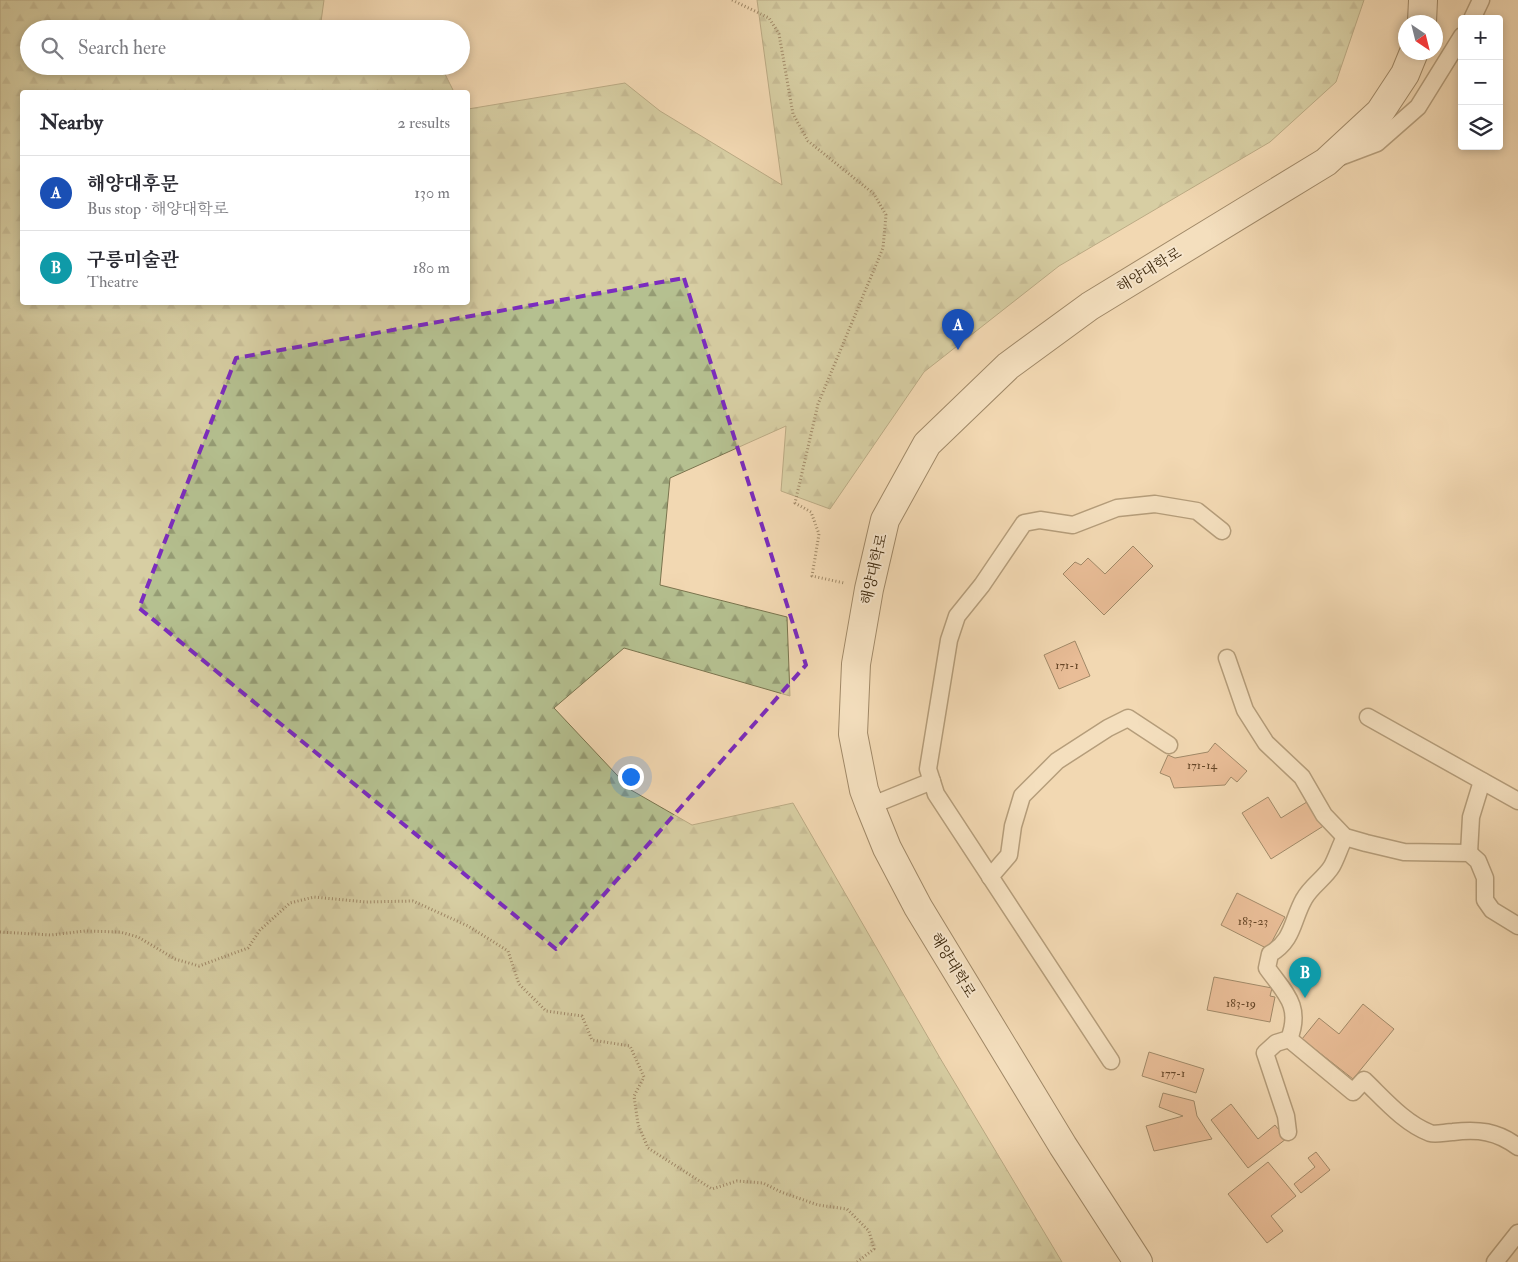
<!DOCTYPE html>
<meta charset="utf-8">
<style>
body{margin:0;font-family:"IM FELL Double Pica","Noto Serif KR",serif;background:#f7f7f7;color:#2b2b33}
.controls{position:absolute;right:15px;top:15px;display:grid;overflow:hidden;border-radius:5px;box-shadow:0 2px 8px #0003}
.controls button{width:45px;height:45px;display:grid;place-items:center;padding:0;border:0;border-bottom:1px solid #e1e1e2;background:#fff;color:#2b2b33;font:25px sans-serif}
.compass{position:absolute;left:1398px;top:15px;width:45px;height:45px;border-radius:50%;background:#fff;box-shadow:0 2px 8px #0003;rotate:145deg}
.you{position:absolute;left:630px;top:776px;width:18px;height:18px;margin:-12px;border:4px solid #fff;border-radius:50%;background:#1a73e8;box-shadow:0 0 0 8px #1a73e833}
.badge{display:grid;place-items:center;width:32px;height:32px;border-radius:50%;background:#0f766e;color:#fff;font-size:16px;font-weight:700}
.pin{position:absolute;translate:-50% -41px;filter:drop-shadow(0 1px 2px #0008)}
.pin::after{content:'';position:absolute;top:26px;width:18px;height:15px;background:inherit;clip-path:polygon(0 0,100% 0,50% 100%)}
.list{margin:0;padding:0;list-style:none}
h2{display:flex;justify-content:space-between;align-items:center;height:65px;margin:0;padding:0 20px;font-size:21px}
h2 small{font-size:16px;font-weight:400;color:#7c7c81}
.list li{display:grid;grid-template-columns:32px 1fr auto;gap:15px;align-items:center;box-sizing:border-box;height:75px;padding:0 20px;border-top:1px solid #e1e1e2}
.list b{display:block;font-size:19px;white-space:nowrap}
.list p{margin:0;font-size:16px;white-space:nowrap;color:#7c7c81}
.list em{font-size:16px;font-style:normal;color:#7c7c81}
.icon{flex:none;width:28px;height:28px;fill:none;stroke:currentColor;stroke-width:2;stroke-linecap:round;stroke-linejoin:round}
.map{position:relative;flex:none;width:1518px;height:1262px;overflow:hidden}
.search{position:absolute;background:#fff;box-shadow:0 2px 8px #0003;left:20px;top:20px;width:450px;height:55px;display:flex;align-items:center;gap:12px;box-sizing:border-box;padding:0 18px;border-radius:28px;color:#7c7c81;font-size:19px}
.panel{position:absolute;background:#fff;box-shadow:0 2px 8px #0003;left:20px;top:90px;width:450px;height:215px;border-radius:5px}
.map>svg:first-child{display:block}
</style>
<div class="map">
<svg width="1518" height="1262" viewBox="0 0 1518 1262">
<defs>
<pattern id="forest-firs" width="22" height="20" patternUnits="userSpaceOnUse" patternTransform="scale(1.25)"><rect width="22" height="20" fill="#b5c090"/><path d="M5 1l3.5 6h-7zM16 11l3.5 6h-7z" fill="#959c74"/></pattern>
</defs>
<rect width="100%" height="100%" fill="#f2d8b2"/>
<filter id="stains"><feTurbulence type="fractalNoise" baseFrequency=".004" numOctaves="4"/><feColorMatrix values="0 0 0 0 .2 0 0 0 0 .09 0 0 0 0 .02 0 0 0 .5 -.17"/></filter>
<radialGradient id="worn" r=".72"><stop offset=".6" stop-color="#630" stop-opacity="0"/><stop offset="1" stop-color="#630" stop-opacity=".3"/></radialGradient>
<path fill="url(#forest-firs)" stroke="#7a744e" d="M0,0H324L320,29H29V66H441L454,92H22V302H468V109L625,83L660,111L782,185L757,0H1364L1336,82L1270,142L1059,266L924,372L830,509L781,491L786,426L670,478L660,585L787,617L790,696L624,648L554,708L631,790L692,825L793,803L940,1058L1062,1262H0Z"/>
<g fill="#de9c76" stroke="#3e290d">
<path d="M1133,546L1153,566L1104,615L1063,574L1075,562L1081,565L1088,558L1105,574Z"/>
<path d="M1075,641L1090,676L1059,689L1044,655Z"/>
<path d="M1215,743L1247,771L1237,782L1231,777L1225,785L1174,788L1170,777L1160,773L1168,755L1175,758L1208,752Z"/>
<path d="M1268,797L1281,818L1310,800L1325,825L1271,859L1242,813Z"/>
<path d="M1237,893L1285,917L1268,949L1221,925Z"/>
<path d="M1214,977L1272,988L1270,996L1275,997L1270,1022L1207,1010Z"/>
<path d="M1363,1004L1394,1029L1353,1079L1302,1039L1319,1018L1339,1034Z"/>
<path d="M1149,1052L1204,1069L1196,1093L1142,1076Z"/>
<path d="M1163,1093L1194,1101L1197,1116L1212,1139L1154,1151L1146,1126L1183,1116L1159,1107Z"/>
<path d="M1231,1104L1258,1139L1275,1125L1286,1139L1248,1168L1211,1120Z"/>
<path d="M1316,1152L1330,1170L1301,1193L1294,1184L1315,1167L1308,1158Z"/>
<path d="M1268,1162L1296,1196L1271,1216L1283,1231L1267,1243L1228,1194Z"/>
</g>
<g fill="none" stroke-linecap="round" stroke-linejoin="round">
<g stroke="#6b5536" stroke-width="19">
<g id="lane">
<path d="M1472,19L1481,0"/>
<path d="M1340,157L1377,143L1418,107L1462,36"/>
<path d="M1227,658L1245,710L1266,743L1302,777L1324,815L1345,837L1366,843L1404,852L1469,853L1478,861L1485,878V900L1492,910L1518,926"/>
<path d="M1368,717L1518,801"/>
<path d="M870,806L932,781"/>
<path d="M1469,853L1471,817L1482,781"/>
<path d="M990,877L1009,855L1013,826L1022,796L1057,761L1108,728L1128,718L1169,745"/>
<path d="M1289,1039L1353,1092L1364,1080C1384,1099 1404,1123 1430,1133C1436,1135 1446,1132 1453,1132C1478,1129 1497,1131 1518,1147"/>
<path d="M1111,1061L936,794L928,769L949,640L957,616L982,585L1024,523L1040,520L1073,525L1117,508L1155,504L1197,511L1222,531"/>
<path d="M1288,1132L1286,1116L1265,1053L1276,1043L1289,1039C1302,1006 1285,993 1267,968L1270,954C1294,940 1292,920 1304,899C1311,886 1325,878 1332,866C1337,857 1340,846 1345,837"/>
<path d="M1495,1262L1518,1233"/>
</g>
</g>
<g stroke="#3e290d" stroke-width="30">
<g id="secondary">
<path d="M1422,22L1423,0"/>
<path d="M1138,1262L1063,1146L918,907L887,848L870,806L864,790L853,734L856,664L869,589L885,520L927,444L1008,366L1090,306L1326,162L1380,112L1405,74L1414,52"/>
</g>
</g>
<g stroke="#3e290d" stroke-width="3" stroke-dasharray="1 2.5" stroke-linecap="butt">
<path d="M732,0L769,18L779,34L793,114L808,141L874,194L886,215L883,248L818,404L795,503L811,512L819,534L812,576L844,583"/>
<path d="M0,932L51,935L85,931L120,932L138,937L175,959L199,966L248,948L260,930L290,903L314,897L366,902L413,901L468,926L508,951L519,984L546,1011L582,1016L592,1040L630,1046L644,1077L634,1096L638,1124L648,1148L712,1189L737,1181L763,1183L781,1192L818,1205L847,1209L869,1231L874,1249L857,1262"/>
</g>
<use href="#lane" stroke="#f7e6cd" stroke-width="16"/>
<use href="#secondary" stroke="#f7e6cd" stroke-width="28"/>
</g>
<path d="M0 0H1518V1262H0ZM684,278L806,665L556,949L139,608L236,358Z" fill="#f2d8b2" fill-opacity=".55" fill-rule="evenodd"/>
<path fill="none" stroke="#7b2cbf" stroke-width="4" stroke-dasharray="10 6" stroke-linejoin="round" d="M684,278L806,665L556,949L139,608L236,358Z"/>
<g text-anchor="middle" stroke-width="4" stroke-linejoin="round" paint-order="stroke">
<g font-size="12" fill="#664627">
<text x="1067" y="669">171-1</text>
<text x="1202" y="769">171-14</text>
<text x="1253" y="925">183-23</text>
<text x="1241" y="1007">183-19</text>
<text x="1173" y="1077">177-1</text>
</g>
<g font-size="15" fill="#3e290d" stroke="#f7e6cd">
<text transform="translate(1149 270) rotate(-31)" y="5">해양대학로</text>
<text transform="translate(874 569) rotate(-77)" y="5">해양대학로</text>
<text transform="translate(953 965) rotate(59)" y="5">해양대학로</text>
</g>
</g>
<rect width="100%" height="100%" filter="url(#stains)"/>
<rect width="100%" height="100%" fill="url(#worn)"/>
</svg>
<div class="controls">
<button>+</button>
<button>−</button>
<button><svg class="icon" aria-label="layers" viewBox="0 0 24 24"><path d="M12 4l9 5-9 5-9-5zM3 14l9 5 9-5"/></svg></button>
</div>
<svg class="compass" viewBox="-18 -18 36 36"><path d="M0-13l5 13h-10z" fill="#e53935"/><path d="M0 13l5-13h-10z" fill="#7c7c81"/></svg>
<div class="you"></div>
<div class="pin badge" style="left:958px;top:350px;background:#1a4fb4">A</div>
<div class="pin badge" style="left:1305px;top:998px;background:#0f9aa8">B</div>
<div class="search"><svg class="icon" aria-label="search" viewBox="0 0 24 24"><circle cx="10" cy="10" r="6"/><path d="M15 15l6 6"/></svg>Search here</div>
<section class="panel">
<h2>Nearby<small>2 results</small></h2>
<ul class="list">
<li><span class="badge" style="background:#1a4fb4">A</span><div><b>해양대후문</b><p>Bus stop · 해양대학로</p></div><em>130 m</em></li>
<li><span class="badge" style="background:#0f9aa8">B</span><div><b>구릉미술관</b><p>Theatre</p></div><em>180 m</em></li>
</ul>
</section>
</div>
